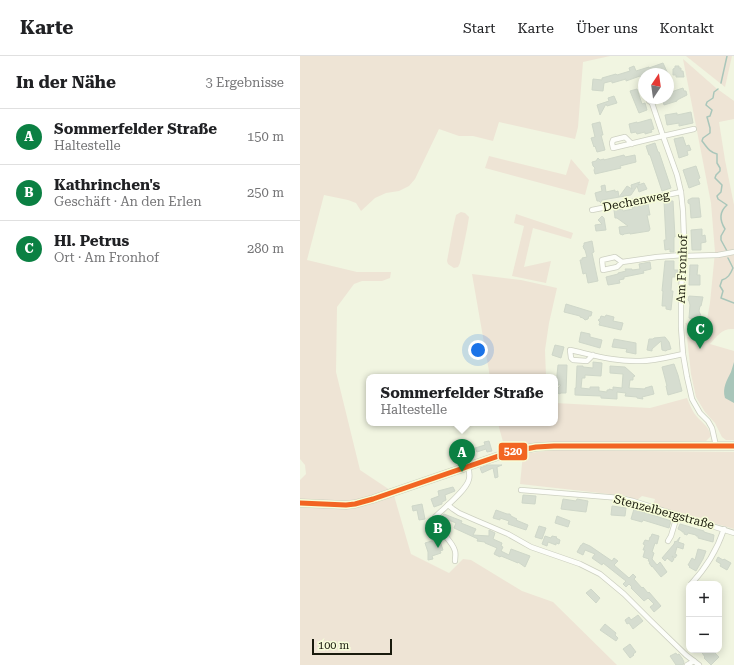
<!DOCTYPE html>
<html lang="de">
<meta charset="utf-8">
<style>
body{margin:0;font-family:"Roboto Serif",serif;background:#f6f6f6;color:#202124}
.controls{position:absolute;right:12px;bottom:12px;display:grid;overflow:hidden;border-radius:8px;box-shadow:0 2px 10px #0003}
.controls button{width:36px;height:36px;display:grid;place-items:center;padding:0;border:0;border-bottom:1px solid #e0e0e0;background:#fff;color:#202124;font:20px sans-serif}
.compass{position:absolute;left:338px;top:12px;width:36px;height:36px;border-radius:50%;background:#fff;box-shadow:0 2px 10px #0003;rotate:13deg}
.scale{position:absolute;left:12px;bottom:10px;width:80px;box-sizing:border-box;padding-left:4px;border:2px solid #191a0d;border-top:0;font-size:11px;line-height:14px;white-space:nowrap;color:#191a0d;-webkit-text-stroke:3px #f7fdd9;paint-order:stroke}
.you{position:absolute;left:178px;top:294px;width:14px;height:14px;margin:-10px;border:3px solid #fff;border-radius:50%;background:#1a73e8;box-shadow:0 0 0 6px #1a73e833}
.badge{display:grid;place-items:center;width:26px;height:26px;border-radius:50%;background:#0b8043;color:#fff;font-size:13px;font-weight:700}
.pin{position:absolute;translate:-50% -33px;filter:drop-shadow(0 1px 2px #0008)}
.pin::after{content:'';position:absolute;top:21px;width:14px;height:12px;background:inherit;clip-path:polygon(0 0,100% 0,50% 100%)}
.popup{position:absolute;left:66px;top:318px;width:192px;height:52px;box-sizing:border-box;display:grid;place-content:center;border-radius:8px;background:#fff;filter:drop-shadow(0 1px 3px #0005);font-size:13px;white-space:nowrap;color:#757577}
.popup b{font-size:15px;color:#202124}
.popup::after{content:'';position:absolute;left:50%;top:100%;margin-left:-8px;border:8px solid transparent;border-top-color:#fff}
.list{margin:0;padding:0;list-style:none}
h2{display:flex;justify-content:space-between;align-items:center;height:52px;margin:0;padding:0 16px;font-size:17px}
h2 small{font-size:13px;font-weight:400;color:#757577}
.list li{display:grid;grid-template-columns:26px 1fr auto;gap:12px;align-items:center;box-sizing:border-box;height:56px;padding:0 16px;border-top:1px solid #e0e0e0}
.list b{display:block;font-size:15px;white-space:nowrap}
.list p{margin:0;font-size:13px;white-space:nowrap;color:#757577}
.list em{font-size:13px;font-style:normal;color:#757577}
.map{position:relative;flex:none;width:434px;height:609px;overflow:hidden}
header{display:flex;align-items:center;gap:24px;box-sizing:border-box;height:56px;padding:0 20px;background:#fff;border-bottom:1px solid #e0e0e0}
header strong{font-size:19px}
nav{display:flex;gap:22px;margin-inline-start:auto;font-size:14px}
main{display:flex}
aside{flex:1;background:#fff}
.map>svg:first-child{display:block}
</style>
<header>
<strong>Karte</strong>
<nav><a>Start</a><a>Karte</a><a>Über uns</a><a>Kontakt</a></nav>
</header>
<main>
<aside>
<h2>In der Nähe<small>3 Ergebnisse</small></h2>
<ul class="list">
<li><span class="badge">A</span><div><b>Sommerfelder Straße</b><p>Haltestelle</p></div><em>150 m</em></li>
<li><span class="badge">B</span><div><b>Kathrinchen's</b><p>Geschäft · An den Erlen</p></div><em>250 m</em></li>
<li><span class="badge">C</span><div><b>Hl. Petrus</b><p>Ort · Am Fronhof</p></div><em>280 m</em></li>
</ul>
</aside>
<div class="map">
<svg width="434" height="609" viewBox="0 0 434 609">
<rect width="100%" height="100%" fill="#f1f5e1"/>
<g fill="#eee4d5">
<path d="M0,0H310L283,6L278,71L275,83L199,66L193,85L173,80H159L139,73L115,123L109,130L99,135L86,137L75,142L61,155L56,147L48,144L24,139L7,204L57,216H91L90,222L82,225H62L54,228L37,251L36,316L60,414L93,436L111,498L149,517L163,503L171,504L222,535L253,546L317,609H0V424L6,418L5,409L0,403Z"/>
<path d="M386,0H432L425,31Z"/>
<path d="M383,3L416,32L434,45V63L419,66L425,104L434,149V273C422,272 417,280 410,288L434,295V384H426L422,381L415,367L405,356L396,341L391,318L387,281L397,282L405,286L406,285L393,279L385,267L406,269L410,247L415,196L411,147Z"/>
<path d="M189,100L266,119L271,103L289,124L285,139L185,112Z"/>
<path d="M161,156L165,157L169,161L167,173L160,207L158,211L154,212L148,208L147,205L153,172L156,159Z"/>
<path d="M216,158L273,177L271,183L233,172L224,211L251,205L246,227L212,220L224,170L214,167Z"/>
<path d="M172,218L221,224L257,232L249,267L245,294L246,321H190Z"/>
<path d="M387,342C389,347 391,352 394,357C400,366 408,368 411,380L406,385C371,386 337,387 302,387C270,386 237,385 205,393L200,375L198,367H255V347L350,352Z"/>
<path d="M253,394L434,396V473L353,449L355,443L342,440L337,444L327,440L220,428L223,398Z"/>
</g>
<path fill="#a9c6ba" d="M434,306V347L425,342C422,332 427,324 431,316C432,313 433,309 434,306Z"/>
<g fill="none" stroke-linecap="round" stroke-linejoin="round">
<g stroke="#a9c6ba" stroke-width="1.5">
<path d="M421,27L427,0"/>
<path d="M418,33L414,36L413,42L407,46L406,49L412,54L410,60L407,61L410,72V77L403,82L402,85C407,91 409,96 417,98V107L420,112V115L416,119L415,122L422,129L421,136L417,140L418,143L427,149C419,156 420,165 425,173L421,180V184L427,195"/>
<path d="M428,202L433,212C430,219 428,222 422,224L420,230L423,235L421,242L434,247"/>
</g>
</g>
<g fill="#d6ddd0" stroke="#cfd7c9">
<path d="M363,7L368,18H361L359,14L344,18V21L341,22L340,20L326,25V23L312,27V25L304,27L303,35L292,34L293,23L302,24V22L316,18L317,19L330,15L329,12L334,10L336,15L349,11V12Z"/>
<path d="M375,10H379V12H381V15H383L384,21H376V19H373V13L375,12Z"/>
<path d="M383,32L384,35H386L387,39L377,44V45L364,49L362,42H368V37Z"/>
<path d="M337,33L342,48L345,47L347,54L339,57L330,35Z"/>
<path d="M314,40L317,47L307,50L306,48L300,59L297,49L309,45L308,42Z"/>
<path d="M391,56L393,67L379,70V67L367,69L365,59L377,57V59Z"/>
<path d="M351,63L354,73L351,74L352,76L345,78V76L337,78L336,76L331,77L329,68L337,66V67Z"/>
<path d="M300,66L303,79H301L305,94L297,96L295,90L294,91L291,82L295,81L292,68Z"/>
<path d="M383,81L386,90L389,89L391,94L387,95L388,99L379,102L374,83Z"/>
<path d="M355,87L358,96H359L371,132L362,135L350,99H349L346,90Z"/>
<path d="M324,99L325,101L335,99L336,106L320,110L321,112L295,118L294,114L295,112L293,110L292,106L296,105L298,102L300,104L304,103V104Z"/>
<path d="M396,110L400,122L398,123L400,128L397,129L389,132L383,114Z"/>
<path d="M340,126L338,129L344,127L347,133L339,136L337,130L331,139L302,144L301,147L299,145H297L295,137L302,135L301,130L305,129L306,136L315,134V136L318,135L319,141L327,130L332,133L331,129Z"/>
<path d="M392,142H399L401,161L391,162L390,148L388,147V144Z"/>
<path d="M364,145H373L375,181H374V196H370V193L365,194L364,184H366Z"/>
<path d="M348,148L350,159H347L350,173L349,175L330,178V177L324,178L323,179L320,178L319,171L328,170L317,162H315L314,154L322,153L323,155L333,153L332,151Z"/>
<path d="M302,160L304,162L306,174L296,175L295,169L302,168L298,164Z"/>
<path d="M402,173V180L405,179L406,186L401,187V194H392L391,174Z"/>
<path d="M292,185L294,196L292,197L298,225L288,227L286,217L283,218L280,204H282V202L287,201L285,194L284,193L283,190L284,189V187Z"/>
<path d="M365,205H374V214H378V218H375V221H372L371,235H373L371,254L366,253V250H362L363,235H362Z"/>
<path d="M350,206L351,213L343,215L344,217L324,221V223L319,224L320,227L308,229L306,221L318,218V217L326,215L325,213H332V214L340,213L339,208Z"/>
<path d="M390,209H398L397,219H400V229H389Z"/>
<path d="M389,240L403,241L401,250H400L399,255L401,260L400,263L398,264L389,262L390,249L389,245L388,244Z"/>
<path d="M266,248L292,256L291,260H289L288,263L285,264L283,262L280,261V260L264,256Z"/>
<path d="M306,259L314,261L313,265L323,267L321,274L299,269L300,266L298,264L300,263L301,260L305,261Z"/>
<path d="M281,276L290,278V281L302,284L300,292L279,286Z"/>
<path d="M365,281L369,286L371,293L367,294L366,295L362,294L361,285L352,293V295L347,294L349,283H353L354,282Z"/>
<path d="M314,283L336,287V298L326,296L327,293L312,291Z"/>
<path d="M255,289L264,291L261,302L252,299Z"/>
<path d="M293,306L302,307L301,320L285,319V322H282L281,332L290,333V331H299V335L307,336V334H309V333L313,334V331L322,332L323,318L310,317V310L325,311L335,320L333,321V324H330L329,332L345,333V332L352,330L354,338L342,341L343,343L337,342V341L325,340L326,337L317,336V343L301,342V340L275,339V332H276L277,310H283V311L293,312Z"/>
<path d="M374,308L378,319L382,335L368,339L366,330H367L362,311Z"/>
<path d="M258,309H267L266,337H261L259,338L256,334L261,329H256Z"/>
<path d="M189,385L192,395L187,396L186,393L177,396L175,392L185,389L184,386Z"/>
<path d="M188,409H202L197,411L198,421L195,422L193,412L182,417L180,412Z"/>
<path d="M153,431L155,435L145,439L146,444L142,446V448L134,451L131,443L139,440L138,435Z"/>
<path d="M223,439L236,440L235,448L222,447Z"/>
<path d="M263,443L276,445L277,443L288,445L286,456L261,453Z"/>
<path d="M122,448L125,463L119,464L117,454L113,455L112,450Z"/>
<path d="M312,450L326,452L325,460L311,459Z"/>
<path d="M334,453L371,465L369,472L343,464L342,466L331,463Z"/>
<path d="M196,454L207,458H210L211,460L217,463L216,464L228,469L226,474L208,468L209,465L200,462V464L193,462Z"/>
<path d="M144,458L162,465L161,467L176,473L173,479L189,480V474L195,477L193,483L202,487L201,490L203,491L201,495L209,499L211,493L230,500L225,511L218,506V507L201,500L200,501L194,498L197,492L185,487V486L177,485L178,483L154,472L156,467L141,461Z"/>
<path d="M257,460L270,465L268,471L255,467Z"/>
<path d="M380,468L404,475V476L414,479L413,486L398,482V480H396V479L388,477L387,479L384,478V476H382V475L378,473Z"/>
<path d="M239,470L246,472L242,483L235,481Z"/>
<path d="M352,478L359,480L357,488L355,487L352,496L354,497L352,503L357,509L360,506L367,516L361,521L352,510V511L349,507H350L348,504L349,503L343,501L345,494H343L345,489L343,488L345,484L349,485L350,481H351Z"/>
<path d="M245,480L251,482L252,480L257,481L256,482L260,484L259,488L256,487V489L248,486L247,490L242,488Z"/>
<path d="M380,481L378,486L384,488L383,493L377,491L375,498L377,499L375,502L372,500L374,503L372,506L367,502L365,505L362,502L374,488L375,485L376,486Z"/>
<path d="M135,484L136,486L140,485L143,494L140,495L141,497L132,500L133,503L128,504V496L125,487Z"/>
<path d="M283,487L290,490L312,505L314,502L318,505L314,509L329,522L333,518L336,521L334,523L342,532L343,531L348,537L349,536L361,550L354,556L350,551L354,548L348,542L344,545L331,532L332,531L329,528L326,531L323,528L326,525L322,522L303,507L302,509L292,502L295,498L285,494L283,499L277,496L281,489H282Z"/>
<path d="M398,493L406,495L403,503L396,515L389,511L390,510L388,509L392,502L395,504Z"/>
<path d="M418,501L423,504L424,503L431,507L427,514L420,510L421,508L416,505Z"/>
<path d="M291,533L300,542L296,547L286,537Z"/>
<path d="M338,559L343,565L333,573L329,567L327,568L325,564L329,561L331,564Z"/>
<path d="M305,568L316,577L315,579L318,582L316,585L300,574Z"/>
<path d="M330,588L336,596L333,598L334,599L330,602L323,593Z"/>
<path d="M400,594H412L419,601L411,609L404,602L405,601Z"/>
<path d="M376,597L377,599L379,598L382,602L384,606L383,609H376L370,600Z"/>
</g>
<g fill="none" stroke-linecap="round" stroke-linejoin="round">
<g stroke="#cdd0c1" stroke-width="6">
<g id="street">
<path d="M344,28H343L344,31"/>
<path d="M348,42L349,45L352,47L363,80L394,73"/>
<path d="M352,47L355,44L356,42"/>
<path d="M332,88L325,81L313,84L312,87L313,92L363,80L377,119L381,136L383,155L384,183L381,237V271L383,298L387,321L392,343L400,357L408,365L412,372L416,390"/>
<path d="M292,154L381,136"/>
<path d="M383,200L418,199L434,196"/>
<path d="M322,206L317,211L303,214L302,204L315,201L322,206L357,201L383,199"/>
<path d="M293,299L287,305L273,304L271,302L270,294C293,299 316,306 340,305C355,305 369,301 383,298"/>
<path d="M221,434L320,442L333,445L434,477"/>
<path d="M148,449L153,453L159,457L175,464L208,478L231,491L280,508L300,518L324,538L351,565L386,599L399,609"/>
<path d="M368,485L371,480L377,460"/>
<path d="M155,505C155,502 156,498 155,495C152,483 136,475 135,461C144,452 167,434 169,423C170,419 169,414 168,410"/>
<path d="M391,528C406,512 417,494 424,473"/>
<path d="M387,609L394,605"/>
</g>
</g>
<g stroke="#cdd0c1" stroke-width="9">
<path id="secondary" d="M0,447L46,449L55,448L73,443L210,396L236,391L254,390H434"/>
</g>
<use href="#street" stroke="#fdfefa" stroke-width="4.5"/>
<use href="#secondary" stroke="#fdfefa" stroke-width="7"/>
<g stroke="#f7fdd9" stroke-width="8">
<path id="bus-1" d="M0,447L46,449L55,448L73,443L210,396L236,391L254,390H434"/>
</g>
<use href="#bus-1" stroke="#f26522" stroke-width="5"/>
</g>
<g text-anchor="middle" stroke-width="3" stroke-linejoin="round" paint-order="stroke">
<g font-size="12" fill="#191a0d" stroke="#f7fdd9">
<text transform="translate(336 145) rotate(-11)" y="4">Dechenweg</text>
<text transform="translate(382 213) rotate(-88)" y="4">Am Fronhof</text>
<text transform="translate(364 456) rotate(15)" y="4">Stenzelbergstraße</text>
</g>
</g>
<rect stroke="#f7fdd9" stroke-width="1.5" x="198" y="386" width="30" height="19" rx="4" fill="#f26522"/>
<g font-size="11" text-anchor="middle" font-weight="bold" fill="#fff">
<text x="213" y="399">520</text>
</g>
</svg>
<div class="controls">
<button>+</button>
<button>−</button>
</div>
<svg class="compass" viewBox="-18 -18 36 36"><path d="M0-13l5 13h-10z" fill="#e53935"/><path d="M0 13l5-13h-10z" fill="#757577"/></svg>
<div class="scale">100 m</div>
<div class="you"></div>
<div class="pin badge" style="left:162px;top:416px">A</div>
<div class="popup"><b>Sommerfelder Straße</b>Haltestelle</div>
<div class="pin badge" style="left:138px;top:492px">B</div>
<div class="pin badge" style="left:400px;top:293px">C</div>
</div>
</main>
